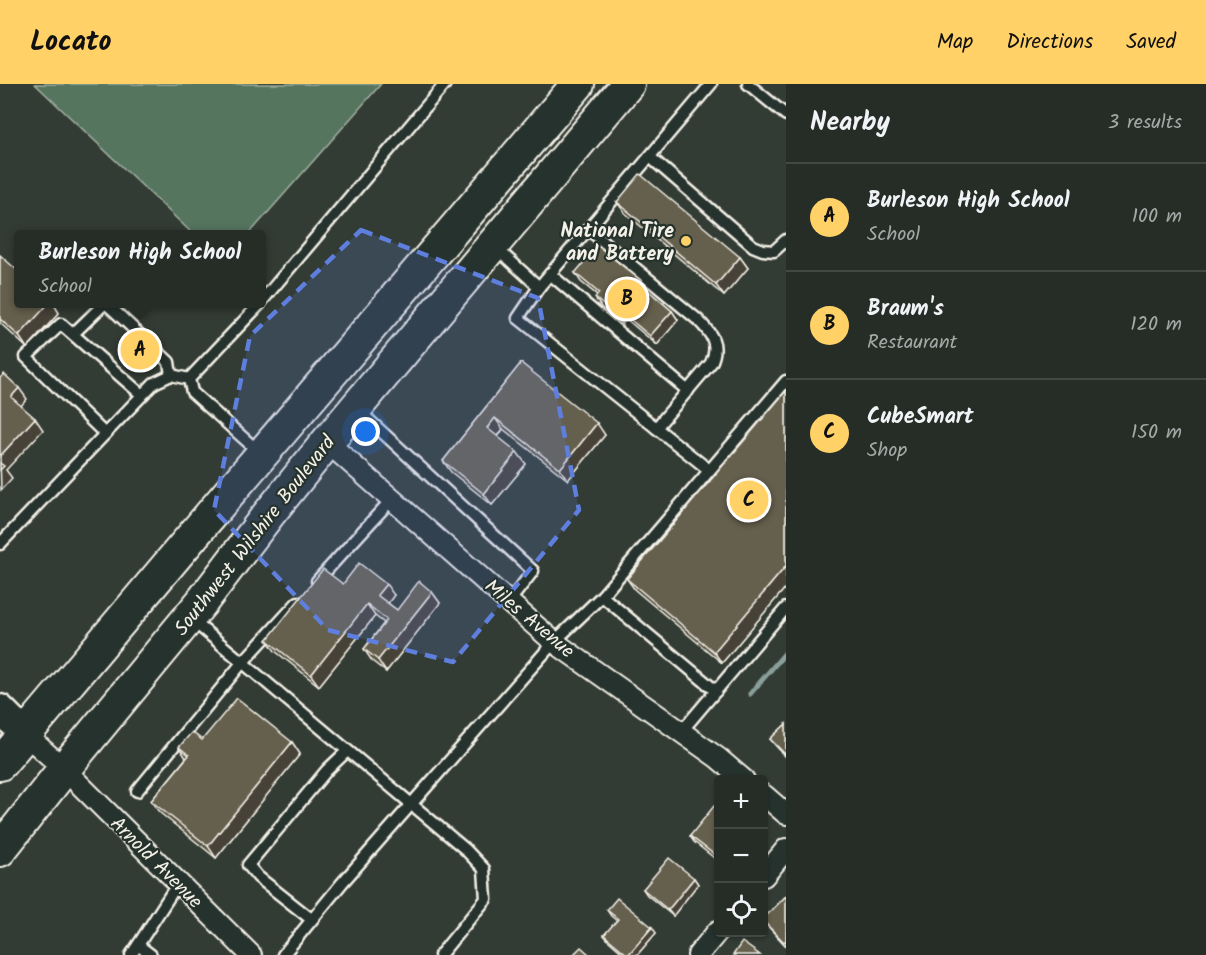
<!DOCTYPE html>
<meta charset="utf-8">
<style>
body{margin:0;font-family:Kalam,sans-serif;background:#2e352f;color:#f1f3f6}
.controls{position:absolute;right:18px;bottom:18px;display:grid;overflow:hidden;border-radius:6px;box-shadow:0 2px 4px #0004}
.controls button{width:54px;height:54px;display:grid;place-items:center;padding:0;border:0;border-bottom:2px solid #424944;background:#262d27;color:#f1f3f6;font:30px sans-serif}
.you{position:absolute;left:366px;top:348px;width:21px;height:21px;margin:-15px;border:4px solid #fff;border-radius:50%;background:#1a73e8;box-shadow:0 0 0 9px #1a73e833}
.badge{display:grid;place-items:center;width:39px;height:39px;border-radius:50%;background:#ffd166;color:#111;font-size:20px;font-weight:700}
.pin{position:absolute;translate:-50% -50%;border:3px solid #fff;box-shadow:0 2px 6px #0006}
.popup{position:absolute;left:14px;top:146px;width:252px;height:78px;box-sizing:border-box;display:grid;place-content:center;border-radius:6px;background:#262d27;filter:drop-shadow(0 2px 4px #0005);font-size:20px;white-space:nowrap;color:#a4a8a7}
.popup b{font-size:22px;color:#f1f3f6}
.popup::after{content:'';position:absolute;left:50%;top:100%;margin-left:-12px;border:12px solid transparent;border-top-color:#262d27}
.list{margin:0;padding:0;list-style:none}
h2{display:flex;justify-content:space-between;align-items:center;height:78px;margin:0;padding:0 24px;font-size:26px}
h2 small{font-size:20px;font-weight:400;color:#a4a8a7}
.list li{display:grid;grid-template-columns:39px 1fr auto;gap:18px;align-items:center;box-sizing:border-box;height:108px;padding:0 24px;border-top:2px solid #424944}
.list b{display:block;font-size:22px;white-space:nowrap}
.list p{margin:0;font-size:20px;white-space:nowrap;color:#a4a8a7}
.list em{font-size:20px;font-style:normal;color:#a4a8a7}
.icon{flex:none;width:33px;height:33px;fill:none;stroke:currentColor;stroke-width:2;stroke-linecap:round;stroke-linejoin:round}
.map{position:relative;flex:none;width:786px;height:871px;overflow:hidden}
header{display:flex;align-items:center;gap:36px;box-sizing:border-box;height:84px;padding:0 30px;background:#ffd166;color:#111}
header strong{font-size:28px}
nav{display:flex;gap:33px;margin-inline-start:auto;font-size:21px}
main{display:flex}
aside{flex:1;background:#262d27}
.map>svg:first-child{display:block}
</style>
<header>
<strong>Locato</strong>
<nav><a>Map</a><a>Directions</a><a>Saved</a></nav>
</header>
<main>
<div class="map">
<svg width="786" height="871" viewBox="0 0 786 871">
<rect width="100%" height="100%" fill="#333c34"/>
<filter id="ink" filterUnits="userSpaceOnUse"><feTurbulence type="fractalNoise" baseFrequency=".0167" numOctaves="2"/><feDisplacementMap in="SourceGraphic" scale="12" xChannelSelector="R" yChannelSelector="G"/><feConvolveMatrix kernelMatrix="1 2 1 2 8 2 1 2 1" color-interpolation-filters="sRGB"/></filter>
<g filter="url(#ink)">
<path fill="#55745e" stroke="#a4b2a3" stroke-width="1.5" d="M35,0H381L249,150H193Z"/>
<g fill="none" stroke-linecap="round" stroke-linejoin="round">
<path stroke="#8a9f9b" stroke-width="5" d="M750,610L786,568"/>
<g stroke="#f4f1e8" stroke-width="15">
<g id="lane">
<path d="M748,0L786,31"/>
<path d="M650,73L753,162L763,166L774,167L786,156"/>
<path d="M588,145L698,236C711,249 720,260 711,279L656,344"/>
<path d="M495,163L539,203L711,0"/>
<path d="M550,190L688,307"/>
<path d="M539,203L518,234L709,386"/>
<path d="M262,217L445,0"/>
<path d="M107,220L169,278L171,291"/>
<path d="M73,250L104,220"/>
<path d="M142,311L61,240L26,273L105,350L154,299L171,291L189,295"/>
<path d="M358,326L533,487L509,518"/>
<path d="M259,368L192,308L189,295L260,220"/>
<path d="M0,460L105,350"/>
<path d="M317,497L392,415"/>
<path d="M602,512L716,607"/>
<path d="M192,536L465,765L484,785L486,815L440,871"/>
<path d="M681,648L786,524"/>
<path d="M137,707L242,579L298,518"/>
<path d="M311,835L258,793L248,781L327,686L347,667"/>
<path d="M131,871L138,861"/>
<path d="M151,871L138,861L178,799"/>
<path d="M283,871L342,799L554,558L602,512L786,297"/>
</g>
</g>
<g stroke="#f4f1e8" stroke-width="24">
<g id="street">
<path d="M327,358L554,558L718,674L744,696"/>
<path d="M25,650L64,685L251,871"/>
<path d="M764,711L786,730"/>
<path d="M764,792L786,765"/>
<path d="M698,871L718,847"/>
</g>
</g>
<g stroke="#f4f1e8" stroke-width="33">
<path id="secondary" d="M0,625L25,650"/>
</g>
<g stroke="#f4f1e8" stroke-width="36">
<g id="primary">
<path d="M0,680C191,452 385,226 578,0"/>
<path d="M0,766L64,685L201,519L268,431L327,358L628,0"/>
</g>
</g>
<use href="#lane" stroke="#26332d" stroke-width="10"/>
<use href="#street" stroke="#26332d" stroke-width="20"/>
<use href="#secondary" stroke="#26332d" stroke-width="28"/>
<use href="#primary" stroke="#26332d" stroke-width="32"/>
</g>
<g fill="#575243" stroke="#f4f1e8" stroke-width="1.5">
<path d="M617,118L740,173L748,184L724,212L625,129Z"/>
<path d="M0,171L18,219H53L59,229L27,264L0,239Z"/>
<path d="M575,189L651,209L672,227L678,236L657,261L626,235L622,240L601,223L595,214L597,211L581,198Z"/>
<path d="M521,279L605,351L568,396L503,345L498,353L526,380L492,421L451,388L443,377Z"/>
<path d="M786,307V503L722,579L635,506L627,495Z"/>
<path d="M343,500L394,511L388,519L397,526L432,508L440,519L386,588L372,577L364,565L384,539L375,532L319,602L275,567L267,556Z"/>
<path d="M786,640V673L775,661L770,655Z"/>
<path d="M202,656L292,658L300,670L216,774L159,728L151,717L186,674L179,663Z"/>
<path d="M718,725V777L694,758L690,752Z"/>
<path d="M694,794L698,800L673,832L647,811L643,805Z"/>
<path d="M786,812V862L764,838V834Z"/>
<path d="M607,826L656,849L637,871H625L609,857L604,851L617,837L611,832Z"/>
</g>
<g fill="#474237" stroke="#f4f1e8" stroke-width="1.5">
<path d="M740,173L748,184L724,212L716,201Z"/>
<path d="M49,219H53L59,229L27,264L19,252Z"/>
<path d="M620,227L626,235L622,240L616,231Z"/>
<path d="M672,227L678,236L657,261L650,252Z"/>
<path d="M19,304L27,315L19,324L11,313Z"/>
<path d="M35,334L43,346L6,386L12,394L1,406L0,372Z"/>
<path d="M495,334L503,345L495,356L487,344Z"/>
<path d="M597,339L605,351L568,396L560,385Z"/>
<path d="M517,368L526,380L492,421L484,410Z"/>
<path d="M786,482V503L722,579L714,568Z"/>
<path d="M386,500L394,511L386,522L377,511Z"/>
<path d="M432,508L440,519L386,588L378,576Z"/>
<path d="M367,520L375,532L319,602L311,591Z"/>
<path d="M292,658L300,670L216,774L208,762Z"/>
<path d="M694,794L698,800L673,832L668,826Z"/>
<path d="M652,843L656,849L637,871H628Z"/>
</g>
<g fill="#655f4e" stroke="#f4f1e8" stroke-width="1.5">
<path d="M640,90L740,173L716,201L617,118Z"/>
<path d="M598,162L645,200L643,202L672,227L650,252L620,227L616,231L595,214L599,209L575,189Z"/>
<path d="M0,171L18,187V219H49L19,252L0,235Z"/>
<path d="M521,279L597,339L560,385L495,334L487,344L517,368L484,410L443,377Z"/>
<path d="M4,290L19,304L11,313L35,334L0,372V294Z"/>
<path d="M786,307V482L714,568L627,495Z"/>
<path d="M0,379L4,382L0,386Z"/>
<path d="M359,479L386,500L377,511L397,526L419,497L432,508L378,576L364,565L387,536L367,520L311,591L267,556L323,485L343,500Z"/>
<path d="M237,614L292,658L208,762L151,717L189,671L179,663L192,648L202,656Z"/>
<path d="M786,640V671L770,655Z"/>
<path d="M714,722L718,725V767L715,771L690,752Z"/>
<path d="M669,774L694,794L668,826L643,805Z"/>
<path d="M786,812V856L784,858L764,838V834Z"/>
<path d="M617,814L652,843L628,871L604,851L618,835L607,826Z"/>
<path d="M742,858L760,871H733Z"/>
<path d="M581,863L590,871H573Z"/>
</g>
</g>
<path fill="#5e7fdd" fill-opacity="0.2" stroke="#5e7fdd" stroke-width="4.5" stroke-dasharray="12 8" stroke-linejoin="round" d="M361,146L538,214L579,426L453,578L328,546L214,426L250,252Z"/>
<circle fill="#ffd166" stroke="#26332d" stroke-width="2" cx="686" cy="157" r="6"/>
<g text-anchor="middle" stroke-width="4.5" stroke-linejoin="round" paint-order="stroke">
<g font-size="20" font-weight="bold" fill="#f4f1e8" stroke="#26332d" text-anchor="end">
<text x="674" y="153">National Tire<tspan x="674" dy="23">and Battery</tspan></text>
</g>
<g font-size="20" fill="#f4f1e8" stroke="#26332d">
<text transform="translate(254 451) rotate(-52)" y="7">Southwest Wilshire Boulevard</text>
<text transform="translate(530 534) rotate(40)" y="7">Miles Avenue</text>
<text transform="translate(157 778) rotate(45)" y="7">Arnold Avenue</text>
</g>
</g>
</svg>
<div class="controls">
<button>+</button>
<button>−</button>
<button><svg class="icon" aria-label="locate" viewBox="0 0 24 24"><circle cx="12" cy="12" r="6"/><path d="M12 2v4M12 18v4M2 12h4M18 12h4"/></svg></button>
</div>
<div class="you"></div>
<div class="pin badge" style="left:140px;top:266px">A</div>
<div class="popup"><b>Burleson High School</b>School</div>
<div class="pin badge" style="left:627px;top:215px">B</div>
<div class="pin badge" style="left:749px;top:416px">C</div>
</div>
<aside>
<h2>Nearby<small>3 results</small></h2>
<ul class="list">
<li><span class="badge">A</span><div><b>Burleson High School</b><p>School</p></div><em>100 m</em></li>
<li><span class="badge">B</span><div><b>Braum's</b><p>Restaurant</p></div><em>120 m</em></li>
<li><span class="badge">C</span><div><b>CubeSmart</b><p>Shop</p></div><em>150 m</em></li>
</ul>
</aside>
</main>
